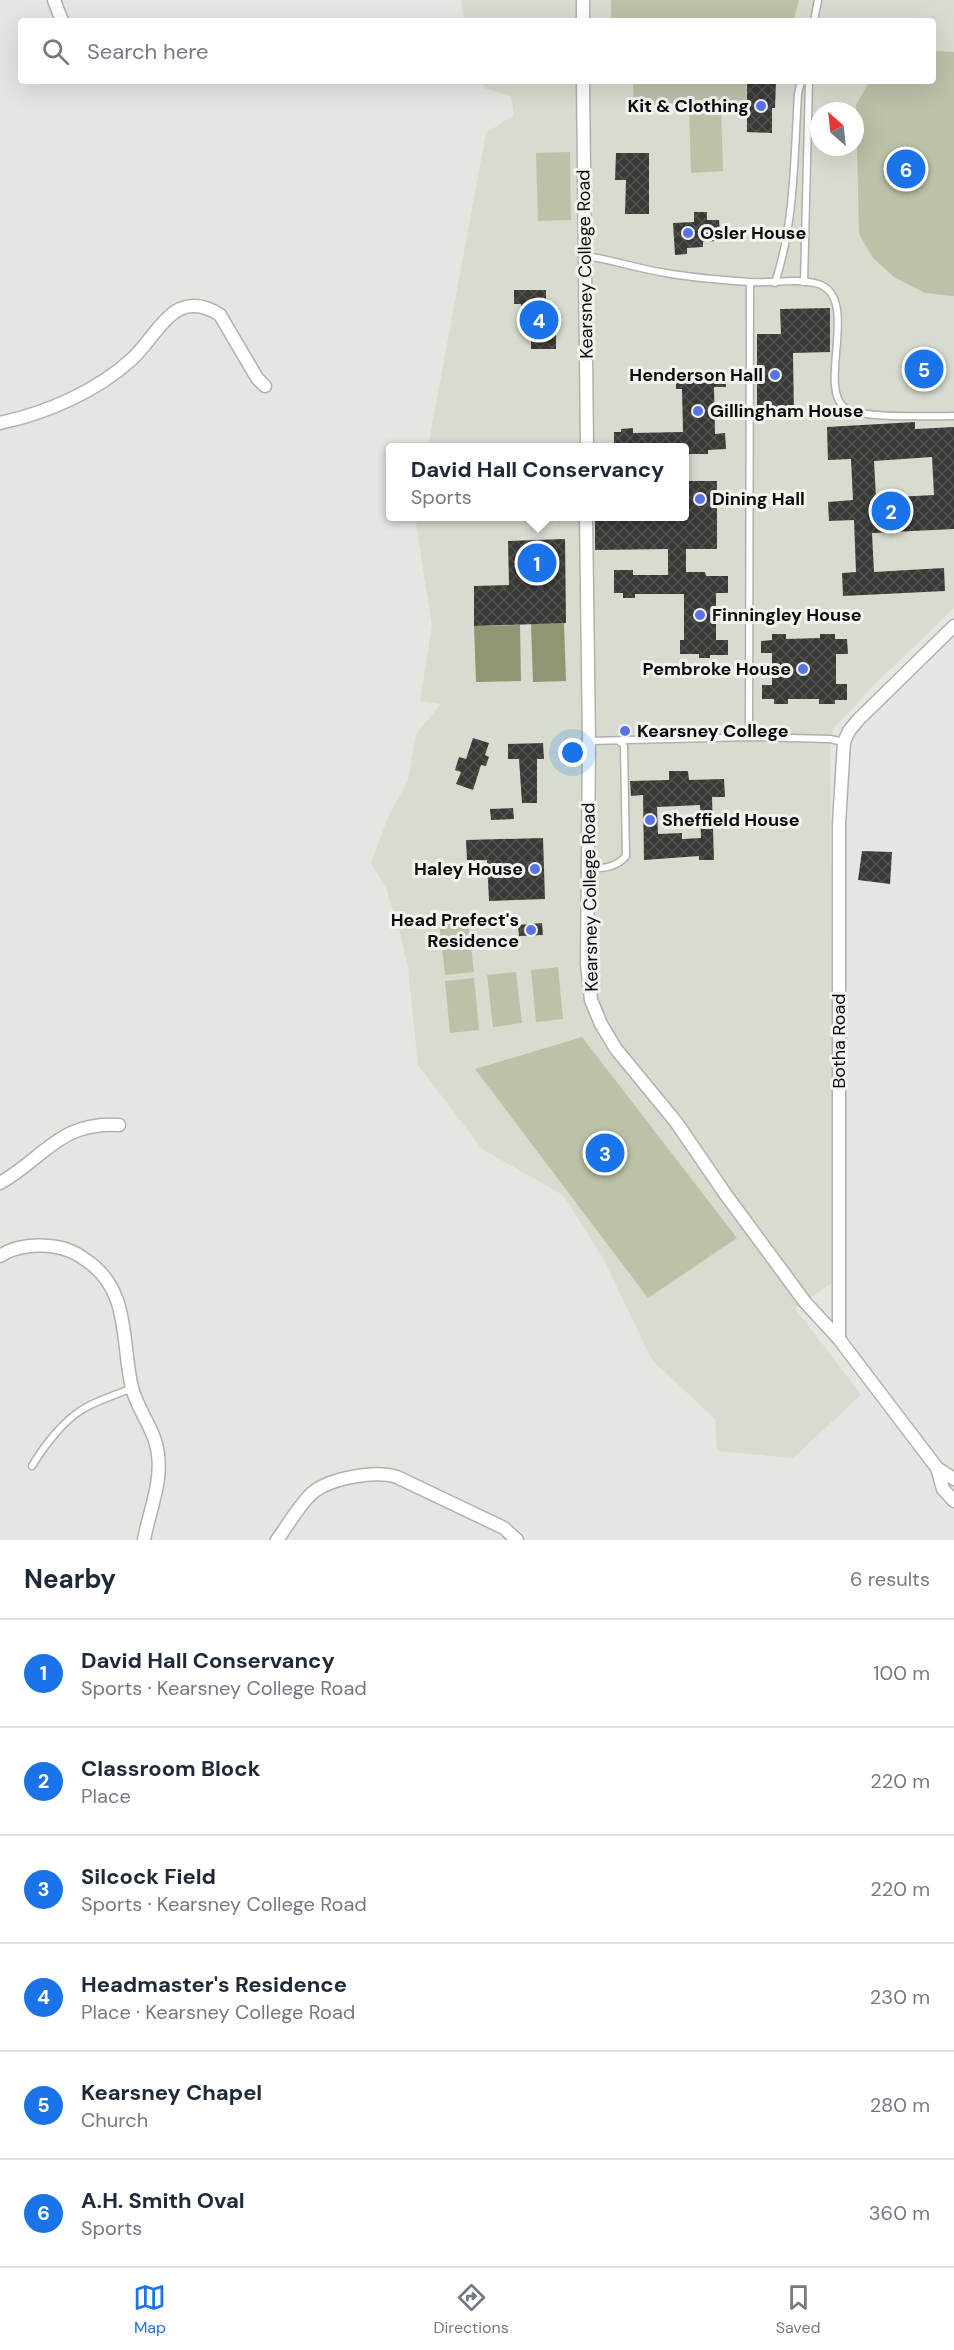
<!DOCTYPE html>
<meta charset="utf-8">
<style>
body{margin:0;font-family:"DM Sans",sans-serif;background:#f6f6f7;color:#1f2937}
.compass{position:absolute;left:810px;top:102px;width:54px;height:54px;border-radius:50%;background:#fff;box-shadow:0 6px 24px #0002;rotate:333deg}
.you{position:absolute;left:573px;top:753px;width:21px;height:21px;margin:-15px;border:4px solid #fff;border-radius:50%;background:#1a73e8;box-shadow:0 0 0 9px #1a73e833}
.badge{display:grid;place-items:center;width:39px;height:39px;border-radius:50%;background:#1a73e8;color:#fff;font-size:20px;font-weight:700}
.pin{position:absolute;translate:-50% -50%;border:3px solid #fff;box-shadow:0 2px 6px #0006}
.popup{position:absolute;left:386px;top:443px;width:303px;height:78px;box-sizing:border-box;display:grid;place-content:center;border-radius:6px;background:#fff;filter:drop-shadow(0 2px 4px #0005);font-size:20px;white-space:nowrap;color:#747a83}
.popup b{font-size:22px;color:#1f2937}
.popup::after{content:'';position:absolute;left:50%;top:100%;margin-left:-12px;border:12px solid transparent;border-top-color:#fff}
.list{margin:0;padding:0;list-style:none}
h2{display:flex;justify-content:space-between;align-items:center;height:78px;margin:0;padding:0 24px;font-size:26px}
h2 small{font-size:20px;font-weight:400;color:#747a83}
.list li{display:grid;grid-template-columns:39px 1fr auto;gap:18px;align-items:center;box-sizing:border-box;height:108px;padding:0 24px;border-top:2px solid #e0e1e3}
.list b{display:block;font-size:22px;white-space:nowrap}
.list p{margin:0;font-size:20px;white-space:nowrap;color:#747a83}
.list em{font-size:20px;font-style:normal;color:#747a83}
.icon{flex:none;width:33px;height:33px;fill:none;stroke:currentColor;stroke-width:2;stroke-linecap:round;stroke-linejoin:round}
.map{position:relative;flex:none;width:954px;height:1540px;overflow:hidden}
.search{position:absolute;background:#fff;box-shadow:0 6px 24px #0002;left:18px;right:18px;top:18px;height:66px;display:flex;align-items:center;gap:15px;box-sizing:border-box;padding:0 21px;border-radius:6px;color:#747a83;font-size:22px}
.sheet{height:726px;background:#fff}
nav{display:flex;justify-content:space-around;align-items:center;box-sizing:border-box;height:84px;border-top:2px solid #e0e1e3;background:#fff;font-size:16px;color:#747a83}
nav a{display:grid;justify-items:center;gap:3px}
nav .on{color:#1a73e8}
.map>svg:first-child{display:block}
</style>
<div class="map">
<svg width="954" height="1540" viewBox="0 0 954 1540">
<defs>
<pattern id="building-cross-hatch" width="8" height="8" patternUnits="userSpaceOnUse" patternTransform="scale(1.5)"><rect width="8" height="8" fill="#393a36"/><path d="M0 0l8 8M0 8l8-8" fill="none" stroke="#525350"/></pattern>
</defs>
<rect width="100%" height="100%" fill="#e4e6e1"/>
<path fill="#d8dccf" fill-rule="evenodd" d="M461,0H954V608L875,684L833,729L830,739L833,1177L837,1280L795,1308L861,1395L793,1458L717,1451L715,1419L652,1360L604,1260L563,1195L482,1149L418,1065L408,968L399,929L386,888L371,863L388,817L408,780L416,734L441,704L420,701L432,626L415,517L684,516V448L428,447L486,133L514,115L511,96L484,88L482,81H933V21H464ZM819,111H855V147H819Z"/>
<g fill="#bac3a8">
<path d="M611,0H799L794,19H611Z"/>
<path d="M933,51L954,52V296H952L925,293L894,277L873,258L859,234L856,105L870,81H933Z"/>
<path d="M633,81H746L747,104L721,105L723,171L691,173L689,106L634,108Z"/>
<path d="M570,152L571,220L538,221L536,153Z"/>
<path d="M468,920L474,972L445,975L439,923Z"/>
<path d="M558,967L563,1019L536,1022L531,970Z"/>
<path d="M516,972L522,1023L493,1027L487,975Z"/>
<path d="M474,978L479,1030L450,1033L445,981Z"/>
<path d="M582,1037L737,1238L648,1298L475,1069Z"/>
</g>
<g fill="#8d9872">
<path d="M564,623L566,681L533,682L531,624Z"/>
<path d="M520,625L521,681L476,682L474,626Z"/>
</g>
<g fill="url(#building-cross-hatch)" fill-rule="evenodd">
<path d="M747,81H776L775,108H772V133L747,132Z"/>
<path d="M616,153H649V214H625L626,180H615Z"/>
<path d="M694,212H707V220H719L720,234L715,235L716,241L703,242V247L687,248V254L675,255L673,223L694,222Z"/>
<path d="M514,290H546V310H556V349H531V327H521V304H514Z"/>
<path d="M830,308V352L793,353L794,416L757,417V334H781L780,309Z"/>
<path d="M725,371L726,387H714L715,434L725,433L726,449L708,450V454H684V447H614V432H621V429L633,428V433L683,432L682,389H676V372Z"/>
<path d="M915,422V429L954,427V529L872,533L874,572L944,568L945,591L843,596L842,573L856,572L854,520L829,521L828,502L853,500L851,459L828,460L827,427ZM932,457L934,495L876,498L874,461Z"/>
<path d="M684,481H717V549H686V572H705L706,576H728V593H716V640H728V655H710V658H699V654H680V640H684V594H635V598H623V593H614V570H633V575H668V549L595,550V516H684Z"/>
<path d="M565,539L566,623L474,626V586L509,585L508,541Z"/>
<path d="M772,634H786V639L820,638V634H835V639H847L848,654H836V684H847V700H835V704H819V699H788V704H774V699H762V685H772V653H761V641L772,640Z"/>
<path d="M473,738L489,743L485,755L489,757L486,766L481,765L473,790L456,784L461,772L455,770L459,757L466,759Z"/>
<path d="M543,743L544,759H537V803H522L519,759H508V744Z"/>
<path d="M669,771H688L689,780L724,779L725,797H712L714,860H699V856L644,860L643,795L631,796L630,781L669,780ZM700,805L701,838L682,839V833L658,834L657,807Z"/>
<path d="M513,808L514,819L491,820L490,809Z"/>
<path d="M543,838L545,899L489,901L487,860L467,861L466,840Z"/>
<path d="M862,851L892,852L890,884L858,880Z"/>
<path d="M542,923L543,935L519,936L518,925Z"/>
</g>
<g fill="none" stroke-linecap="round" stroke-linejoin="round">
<g stroke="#afb1ac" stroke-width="9">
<g id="service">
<path d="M814,21L818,0"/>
<path d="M586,256C613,260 639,269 666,273C693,278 721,280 748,282C768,284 803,277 821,285C859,302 817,388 845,408C861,419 932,416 954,416"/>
<path d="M804,282L809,81"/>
<path d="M775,283C795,222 794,157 798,94L801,81"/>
<path d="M749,737L750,283"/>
<path d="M590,741L749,737L830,739L844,742"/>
<path d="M588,869C603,868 616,868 626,856L624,747L623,744L619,741"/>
<path d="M32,1466C44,1446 63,1421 83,1409C98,1400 116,1395 132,1388"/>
</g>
</g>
<g stroke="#afb1ac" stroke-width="15">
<g id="minor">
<path d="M54,0L62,21"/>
<path d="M583,0V21"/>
<path d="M583,81L587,448"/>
<path d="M0,423C47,413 97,391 132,359C147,345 163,317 180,309C194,303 208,307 220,315L257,378L265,386"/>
<path d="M586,516L589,741L587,964L591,1000L601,1024L616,1049L676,1122L726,1195L805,1302L839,1339L937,1468L943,1489L954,1501"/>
<path d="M0,1183C45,1157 61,1121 119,1125"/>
<path d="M0,1256C16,1245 39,1244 57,1247C68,1249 78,1254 86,1260C131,1290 121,1342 132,1388C138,1411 156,1431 158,1455C162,1483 149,1512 144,1540"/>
<path d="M839,1339V824L844,742L849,731L858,720L954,626"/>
<path d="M937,1468L954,1479"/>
<path d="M277,1540C288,1525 298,1507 311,1494C329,1478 375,1470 397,1477L504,1528L517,1540"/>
</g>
</g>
<use href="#service" stroke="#fff" stroke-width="6"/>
<use href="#minor" stroke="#fff" stroke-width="12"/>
</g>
<g fill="#5a72e8" stroke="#f1f3ee" stroke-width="2">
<circle cx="761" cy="106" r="6"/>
<circle cx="688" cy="233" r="6"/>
<circle cx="775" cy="375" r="6"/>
<circle cx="698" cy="411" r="6"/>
<circle cx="700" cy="499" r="6"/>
<circle cx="700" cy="615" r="6"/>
<circle cx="803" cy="669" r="6"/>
<circle cx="625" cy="731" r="6"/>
<circle cx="650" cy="820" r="6"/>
<circle cx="535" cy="869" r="6"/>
<circle cx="531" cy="930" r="6"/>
</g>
<g text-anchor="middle" stroke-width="6" stroke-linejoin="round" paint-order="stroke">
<g font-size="18" font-weight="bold" fill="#0c0d0b" stroke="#f1f3ee" text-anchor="start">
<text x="749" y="112" text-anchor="end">Kit &amp; Clothing</text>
<text x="700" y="239">Osler House</text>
<text x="763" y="381" text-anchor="end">Henderson Hall</text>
<text x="710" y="417">Gillingham House</text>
<text x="712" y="505">Dining Hall</text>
<text x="712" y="621">Finningley House</text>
<text x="791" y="675" text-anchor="end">Pembroke House</text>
<text x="637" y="737">Kearsney College</text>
<text x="662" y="826">Sheffield House</text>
<text x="523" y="875" text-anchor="end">Haley House</text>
<text x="519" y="926" text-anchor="end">Head Prefect's<tspan x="519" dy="21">Residence</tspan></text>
</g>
<g font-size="18" fill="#0c0d0b" stroke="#f1f3ee">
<text transform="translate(585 264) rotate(-91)" y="6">Kearsney College Road</text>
<text transform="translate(590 897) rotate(-91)" y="6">Kearsney College Road</text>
<text transform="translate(839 1041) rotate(-90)" y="6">Botha Road</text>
</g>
</g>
</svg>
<svg class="compass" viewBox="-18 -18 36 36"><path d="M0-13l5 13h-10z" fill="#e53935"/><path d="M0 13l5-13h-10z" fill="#747a83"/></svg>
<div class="you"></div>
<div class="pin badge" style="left:537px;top:563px">1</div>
<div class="popup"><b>David Hall Conservancy</b>Sports</div>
<div class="pin badge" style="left:891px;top:511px">2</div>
<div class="pin badge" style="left:605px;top:1153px">3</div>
<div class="pin badge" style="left:539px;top:320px">4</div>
<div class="pin badge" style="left:924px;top:369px">5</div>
<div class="pin badge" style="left:906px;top:169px">6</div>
<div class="search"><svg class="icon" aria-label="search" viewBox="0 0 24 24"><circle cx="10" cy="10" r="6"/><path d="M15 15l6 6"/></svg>Search here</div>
</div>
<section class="sheet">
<h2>Nearby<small>6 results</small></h2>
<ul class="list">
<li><span class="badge">1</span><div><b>David Hall Conservancy</b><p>Sports · Kearsney College Road</p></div><em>100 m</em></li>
<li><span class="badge">2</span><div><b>Classroom Block</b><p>Place</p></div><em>220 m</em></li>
<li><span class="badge">3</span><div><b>Silcock Field</b><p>Sports · Kearsney College Road</p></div><em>220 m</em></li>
<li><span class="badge">4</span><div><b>Headmaster's Residence</b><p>Place · Kearsney College Road</p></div><em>230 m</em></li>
<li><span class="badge">5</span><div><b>Kearsney Chapel</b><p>Church</p></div><em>280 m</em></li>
<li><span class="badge">6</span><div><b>A.H. Smith Oval</b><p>Sports</p></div><em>360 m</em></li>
</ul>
</section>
<nav>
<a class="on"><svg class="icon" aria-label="map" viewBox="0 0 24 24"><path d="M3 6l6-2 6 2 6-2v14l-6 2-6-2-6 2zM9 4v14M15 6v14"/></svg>Map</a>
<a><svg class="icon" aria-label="directions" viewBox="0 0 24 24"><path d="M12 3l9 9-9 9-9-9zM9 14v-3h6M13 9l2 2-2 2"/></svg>Directions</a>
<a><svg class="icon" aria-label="saved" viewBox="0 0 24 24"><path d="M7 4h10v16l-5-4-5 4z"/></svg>Saved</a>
</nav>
